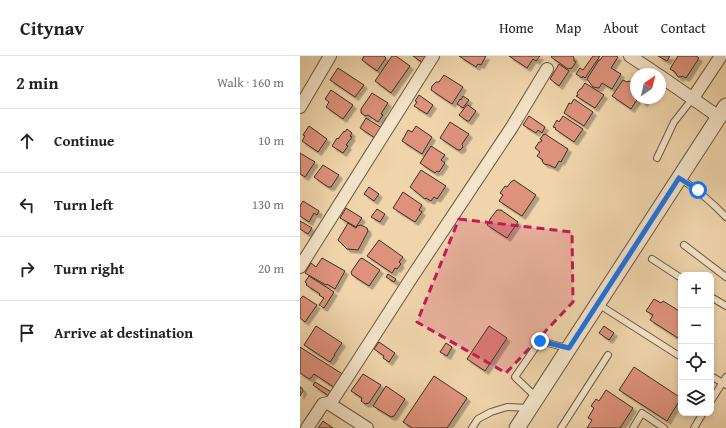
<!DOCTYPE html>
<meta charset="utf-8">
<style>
body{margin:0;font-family:"Gentium Book Plus",serif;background:#f2f2f2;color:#202124}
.controls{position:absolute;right:12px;bottom:12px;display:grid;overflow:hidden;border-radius:8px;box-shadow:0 2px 6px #0003}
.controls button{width:36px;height:36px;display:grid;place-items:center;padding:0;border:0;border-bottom:1px solid #e0e0e0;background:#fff;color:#202124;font:20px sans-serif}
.compass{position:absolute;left:330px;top:12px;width:36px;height:36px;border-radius:50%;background:#fff;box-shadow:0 2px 6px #0003;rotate:35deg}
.stop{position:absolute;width:12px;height:12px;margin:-9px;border:3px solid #1a73e8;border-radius:50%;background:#fff}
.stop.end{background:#1a73e8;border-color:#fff;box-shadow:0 1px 4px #0008}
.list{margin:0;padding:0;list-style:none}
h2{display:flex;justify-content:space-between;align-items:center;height:52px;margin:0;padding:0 16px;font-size:17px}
h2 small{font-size:13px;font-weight:400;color:#757577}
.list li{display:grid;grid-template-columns:26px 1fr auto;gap:12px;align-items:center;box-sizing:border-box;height:64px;padding:0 16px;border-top:1px solid #e0e0e0}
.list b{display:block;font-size:15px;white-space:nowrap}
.list em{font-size:13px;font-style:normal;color:#757577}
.icon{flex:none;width:22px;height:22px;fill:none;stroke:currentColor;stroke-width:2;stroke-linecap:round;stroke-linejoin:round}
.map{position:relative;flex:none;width:426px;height:372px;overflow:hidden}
header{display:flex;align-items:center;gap:24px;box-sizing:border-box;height:56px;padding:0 20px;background:#fff;border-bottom:1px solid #e0e0e0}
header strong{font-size:19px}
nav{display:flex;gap:22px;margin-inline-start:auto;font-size:14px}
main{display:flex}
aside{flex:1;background:#fff}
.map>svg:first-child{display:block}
</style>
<header>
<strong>Citynav</strong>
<nav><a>Home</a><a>Map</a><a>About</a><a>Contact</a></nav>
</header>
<main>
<aside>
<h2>2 min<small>Walk · 160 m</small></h2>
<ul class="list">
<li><svg class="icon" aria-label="ahead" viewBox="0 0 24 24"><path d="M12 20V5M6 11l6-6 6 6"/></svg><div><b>Continue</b></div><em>10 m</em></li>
<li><svg class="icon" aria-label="left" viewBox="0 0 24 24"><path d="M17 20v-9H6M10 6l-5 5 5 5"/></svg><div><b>Turn left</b></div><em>130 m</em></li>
<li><svg class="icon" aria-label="right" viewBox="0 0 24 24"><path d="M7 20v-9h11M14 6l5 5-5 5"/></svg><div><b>Turn right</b></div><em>20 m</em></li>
<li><svg class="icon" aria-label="arrive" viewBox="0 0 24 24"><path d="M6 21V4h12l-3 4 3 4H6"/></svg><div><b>Arrive at destination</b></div></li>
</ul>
</aside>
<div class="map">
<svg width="426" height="372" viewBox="0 0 426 372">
<defs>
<filter id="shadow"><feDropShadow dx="3.5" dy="3.5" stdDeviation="0" flood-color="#0004"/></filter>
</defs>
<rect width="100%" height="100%" fill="#f0d5ac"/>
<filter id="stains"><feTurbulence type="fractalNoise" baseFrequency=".005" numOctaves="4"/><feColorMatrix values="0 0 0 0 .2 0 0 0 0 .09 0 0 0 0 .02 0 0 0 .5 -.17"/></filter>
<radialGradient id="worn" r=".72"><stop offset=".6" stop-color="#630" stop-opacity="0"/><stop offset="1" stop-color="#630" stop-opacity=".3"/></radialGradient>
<g fill="#de927c" stroke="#3a3023" filter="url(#shadow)">
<path d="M64,0H84L86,2L77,15L62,4Z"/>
<path d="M92,0H96L110,10L91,37L75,25Z"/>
<path d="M113,0H125L126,2L123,7Z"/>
<path d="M159,0H186L181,9L178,8L176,11Z"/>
<path d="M209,0H240L236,5L233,3L227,12Z"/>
<path d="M252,0H273L274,2V5L276,6L272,12L268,13L251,1Z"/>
<path d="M293,0H300L285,22L283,20L282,22L276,18L280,12L283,14Z"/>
<path d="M303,0H316L318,1L311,12L321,18L312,33L302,27L299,32L293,31L287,23L299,4H300Z"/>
<path d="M358,0H370L367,5Z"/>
<path d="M378,0H396L399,2L386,22L382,20L381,21H378L375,16L370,13Z"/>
<path d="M259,8L269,15L259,30L250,23Z"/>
<path d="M38,12L64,29L55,41L30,24Z"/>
<path d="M144,19L163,31L152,48L131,34L132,30L136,26H139Z"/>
<path d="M323,24L327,26L329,25L336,27V42H347L344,47L338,42L331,53L312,40Z"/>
<path d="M285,27L304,39L295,52L276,40L278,39L277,37L280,33H281Z"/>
<path d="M31,34L53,49L43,63L26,51L29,46L25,43Z"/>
<path d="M72,37L88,47L81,58L83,59L78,66L68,59L65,60L61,57V53Z"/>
<path d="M119,39L133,49L127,58L114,50L117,46L115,45Z"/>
<path d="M163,40L169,44L163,52L157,48L160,43L161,44Z"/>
<path d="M274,43L293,56L284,70L264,57L269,47L271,48Z"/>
<path d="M167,49H168L176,55L169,65H167L159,59Z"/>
<path d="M229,60L245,71L242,77L238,74L236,77L223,69Z"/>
<path d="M263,60L283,73L274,86L255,73L256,72L253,71L257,64L259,66Z"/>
<path d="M66,62L82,72L75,82L60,72Z"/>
<path d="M150,66L169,78L162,88L163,91L160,94H158L140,82Z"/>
<path d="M9,70L27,83L18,96L2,85L5,80L3,79Z"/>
<path d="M116,70L132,81L122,98L102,85L108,74L112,76Z"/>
<path d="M47,73L52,77L50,80L52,81L46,89L48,90L43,97L32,90L37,82L38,83L44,75L45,76Z"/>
<path d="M245,78L268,93L261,106L259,105L255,112L249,109L244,108L242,105L243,104L237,100L240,96L235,92L239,86H241L242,84L240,83L243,79Z"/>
<path d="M131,90L145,99L141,104L145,107L139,116L137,115L135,117L120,107Z"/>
<path d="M0,97L15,106L5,121L0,118Z"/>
<path d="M23,109L39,119L31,131H28L14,121Z"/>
<path d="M121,114L146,130L137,143L134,141L131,145L126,142L125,143L110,131Z"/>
<path d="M214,124L236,139L222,160L199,145L203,139L200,137L205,130L207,131L211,126Z"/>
<path d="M69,131L79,138L74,145L64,138Z"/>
<path d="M103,136L122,149L119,154L122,156L115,166L93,152Z"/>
<path d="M3,145L19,155L17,159L14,157L9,166L0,160V150Z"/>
<path d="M46,152L62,162L56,171L40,162Z"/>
<path d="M77,153L85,158L80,166L71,161Z"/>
<path d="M197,154H201L218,166L207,182L187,169L190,164V163Z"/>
<path d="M0,165L12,172L8,178L0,173Z"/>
<path d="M48,167L56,172L57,170L61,169L67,172L68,175L58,194L47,193L38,184Z"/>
<path d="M79,184L103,201L99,206L101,208L97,213L95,212L92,217L67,200Z"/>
<path d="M22,202L45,215L35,233L27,228L26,229L5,217L11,207L16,211Z"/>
<path d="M62,202L80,214L69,230L52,219L51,216L60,203Z"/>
<path d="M88,218L96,223L94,226L86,221Z"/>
<path d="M9,220L34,236L24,252L19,249L24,242L19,239L20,238L6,229L7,228L5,226Z"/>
<path d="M3,240L17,249L5,266L0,262V243Z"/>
<path d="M354,243L361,247L363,245L381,256V284L350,264L353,259L346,255Z"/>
<path d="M16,270L42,287L34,299H35L30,306L4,289Z"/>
<path d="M189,270L207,282L185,315L167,303Z"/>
<path d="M304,270L314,277L309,284L299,277Z"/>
<path d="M79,286L95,297L89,306L83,302L84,300L74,293Z"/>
<path d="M146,287L152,291L147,300L140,296Z"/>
<path d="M0,291L44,319L35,332L14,318L11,322L9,323L0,317Z"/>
<path d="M334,311L381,342L367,365L319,334Z"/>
<path d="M63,318L81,329L69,347L65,348L61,345L62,342L51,335Z"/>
<path d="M134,320L167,342L147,372H112L103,366Z"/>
<path d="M15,326L33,337L30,341L13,329Z"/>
<path d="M86,330L105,343L94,360L91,361L73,350Z"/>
<path d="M0,331L2,332L3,335L0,340Z"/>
<path d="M306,334L333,352L320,372H287L292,364L288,362L294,352L291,350L296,343L299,345Z"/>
<path d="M23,365L33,372H18Z"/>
</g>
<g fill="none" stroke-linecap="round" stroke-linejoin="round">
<g stroke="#685945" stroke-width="8">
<g id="service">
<path d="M357,102L374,66L393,42"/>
<path d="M380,122C397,134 412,146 426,161"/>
<path d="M384,189L426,221"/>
<path d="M352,203L381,222"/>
<path d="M411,241L426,250"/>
<path d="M298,248L381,301"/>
<path d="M411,320L426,329"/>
<path d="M237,342L215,321L240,285L267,292"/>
<path d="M411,345L426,321"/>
<path d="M172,372L178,363L191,356L207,351L229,352"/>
<path d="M261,372L308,299"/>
<path d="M333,372L342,357L364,372"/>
<path d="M394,372L403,357"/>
</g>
</g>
<g stroke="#685945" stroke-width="14">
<g id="minor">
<path d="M330,0L357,18"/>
<path d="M360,20L419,61"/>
<path d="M393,42L421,0"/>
<path d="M0,51L30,0"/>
<path d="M0,211L133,0"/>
<path d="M30,348L112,221L212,71L247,13"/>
<path d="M7,372L23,348L28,347L67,372"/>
</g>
</g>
<g stroke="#685945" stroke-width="17">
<path id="tertiary" d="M217,372L426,50"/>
</g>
<use href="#service" stroke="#f5e4c9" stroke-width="6"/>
<use href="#minor" stroke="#f5e4c9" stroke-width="12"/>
<use href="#tertiary" stroke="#f5e4c9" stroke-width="15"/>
</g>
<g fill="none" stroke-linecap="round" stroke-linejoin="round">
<path stroke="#1a73e8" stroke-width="5" d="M240,285L269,292L379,122L398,134"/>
</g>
<path fill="#c2185b" fill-opacity="0.2" stroke="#c2185b" stroke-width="3" stroke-dasharray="8 5" stroke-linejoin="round" d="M159,163L272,176L273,246L206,317L117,266Z"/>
<rect width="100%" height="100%" filter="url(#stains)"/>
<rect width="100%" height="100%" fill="url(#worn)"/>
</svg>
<div class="controls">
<button>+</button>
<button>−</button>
<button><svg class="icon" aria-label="locate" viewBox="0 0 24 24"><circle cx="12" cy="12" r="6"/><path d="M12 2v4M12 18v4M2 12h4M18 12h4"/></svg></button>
<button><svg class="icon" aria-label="layers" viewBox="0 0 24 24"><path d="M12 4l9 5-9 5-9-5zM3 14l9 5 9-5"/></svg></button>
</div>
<svg class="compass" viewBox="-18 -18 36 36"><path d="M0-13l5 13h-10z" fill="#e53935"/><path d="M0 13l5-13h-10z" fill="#757577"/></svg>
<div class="stop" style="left:398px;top:134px"></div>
<div class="stop end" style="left:240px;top:285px"></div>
</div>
</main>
